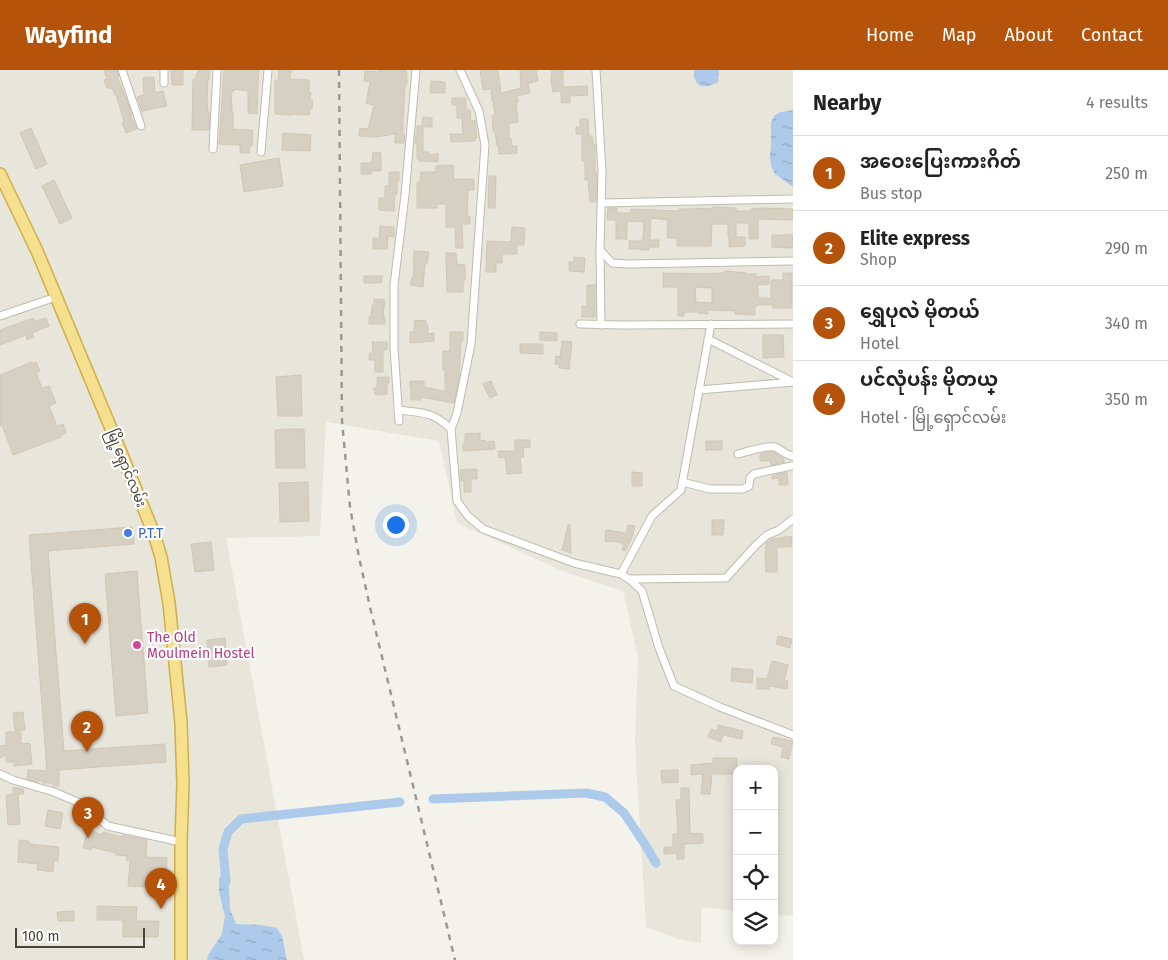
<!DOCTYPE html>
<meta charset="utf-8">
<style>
body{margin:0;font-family:"Fira Sans","Noto Sans Myanmar",sans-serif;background:#f2f2f2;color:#222}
.controls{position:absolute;right:15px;bottom:15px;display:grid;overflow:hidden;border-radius:10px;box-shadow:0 2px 12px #0003}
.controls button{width:45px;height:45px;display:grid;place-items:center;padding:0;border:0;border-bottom:1px solid #e0e0e0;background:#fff;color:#222;font:25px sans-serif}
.scale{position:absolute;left:15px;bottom:12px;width:130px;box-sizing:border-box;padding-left:5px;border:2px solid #48443a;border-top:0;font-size:14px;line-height:18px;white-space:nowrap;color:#48443a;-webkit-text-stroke:4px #fff;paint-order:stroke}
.you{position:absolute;left:395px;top:454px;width:18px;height:18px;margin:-12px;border:4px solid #fff;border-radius:50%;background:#1a73e8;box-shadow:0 0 0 8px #1a73e833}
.badge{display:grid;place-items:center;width:32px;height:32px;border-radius:50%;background:#b45309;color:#fff;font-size:16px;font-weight:700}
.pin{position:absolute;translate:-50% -41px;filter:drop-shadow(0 1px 2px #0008)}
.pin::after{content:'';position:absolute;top:26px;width:18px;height:15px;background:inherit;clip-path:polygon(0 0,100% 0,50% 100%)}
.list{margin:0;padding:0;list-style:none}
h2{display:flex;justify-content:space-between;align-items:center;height:65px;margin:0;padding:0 20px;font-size:21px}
h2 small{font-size:16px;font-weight:400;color:#767676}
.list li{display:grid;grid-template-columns:32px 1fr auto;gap:15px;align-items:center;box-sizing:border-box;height:75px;padding:0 20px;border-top:1px solid #e0e0e0}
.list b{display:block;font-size:19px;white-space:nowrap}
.list p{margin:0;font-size:16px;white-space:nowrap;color:#767676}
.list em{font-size:16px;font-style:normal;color:#767676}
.icon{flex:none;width:28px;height:28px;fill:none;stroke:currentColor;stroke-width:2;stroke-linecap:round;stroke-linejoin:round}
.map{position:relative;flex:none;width:793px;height:890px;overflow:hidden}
header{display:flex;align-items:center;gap:30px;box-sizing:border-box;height:70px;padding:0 25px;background:#b45309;color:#fff}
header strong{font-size:24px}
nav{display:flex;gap:28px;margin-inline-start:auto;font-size:18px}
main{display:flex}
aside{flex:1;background:#fff}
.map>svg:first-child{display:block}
</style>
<header>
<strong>Wayfind</strong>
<nav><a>Home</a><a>Map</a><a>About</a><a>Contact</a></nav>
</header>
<main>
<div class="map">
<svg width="793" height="890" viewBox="0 0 793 890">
<defs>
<pattern id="water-ripples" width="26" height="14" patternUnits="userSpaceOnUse" patternTransform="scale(1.25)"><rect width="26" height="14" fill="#aecaeb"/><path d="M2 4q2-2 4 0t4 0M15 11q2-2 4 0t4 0" fill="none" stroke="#90a6bf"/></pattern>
</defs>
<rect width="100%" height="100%" fill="#f4f3eb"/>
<path fill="#e8e5da" d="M0,0H793V846L774,844V699H737V841L701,837V873L677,869L646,857L635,673L638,587L623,521L565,502L457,453L439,371L326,352L320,466L226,468L304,890H0Z"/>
<g fill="url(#water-ripples)">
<path d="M694,0H719L718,12C705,19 693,19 694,0Z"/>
<path d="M793,40V117L775,104L771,96L770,85L771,77V52L775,45L781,42Z"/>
<path d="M223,800L228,801L230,839L236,854L261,855L277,858L282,866L287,890H207L208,885L222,864L225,846L219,822V809Z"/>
</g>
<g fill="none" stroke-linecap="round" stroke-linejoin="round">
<g stroke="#aecaeb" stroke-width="9">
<path d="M433,729L586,723L605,727L624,743L646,776L656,793"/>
<path d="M226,812L223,779L228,762L241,749L400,732"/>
</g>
</g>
<g fill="#d5d0c2" stroke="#cfc8b5" fill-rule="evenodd">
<path d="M104,0H117L119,7H117L126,28L132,45H130L137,59L126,63L122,53L124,52L116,24L115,25L112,18H107L104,10L107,9Z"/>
<path d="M171,0H183V15H172Z"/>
<path d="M198,0H209V10H208L207,29L208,42H210L209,60H192L193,9H196V4H198Z"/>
<path d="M224,0H259L258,15L257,44L248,43V21L234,19V21H232L231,35H232V42H233V59L253,60L252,76H250L249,83H240V75L219,74Z"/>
<path d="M279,0H291L290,9L309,10V23H311L310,29L313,30L312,39H310L309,45L294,44L293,45L275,44V11H278Z"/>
<path d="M379,0H406V3H407V14H405L403,51V65H405L404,73H395V64L376,67L359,66L360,58L368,59L374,35L366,33L370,12L364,11L365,1L379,2Z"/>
<path d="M480,0H498L501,23L521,18L520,0H536L538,11L528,13L530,23L517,26L518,32H516L518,52L509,53V68H511L512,76H517V83L499,84L498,76H497L495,61H493L492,46L495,45L493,31H492L491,19L483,20Z"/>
<path d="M552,0H563V17L587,16L588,25L570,26V33H561V21L553,22L551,9Z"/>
<path d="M154,7L155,23L163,21L167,36L142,41L137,27L144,25L143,8Z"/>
<path d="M431,11L445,12V23H430Z"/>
<path d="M452,28H466V40H470L471,51L475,50L477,68H475V71L451,72L450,64H463L462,48H457V35H452Z"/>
<path d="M423,47L432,48V57H423V82H429V85L438,84V92L419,91L420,89H417V73H415L416,65H417V56H422Z"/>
<path d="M580,49H588L589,66H592L593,74H595V103H597L596,132H590L588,110H585V91H582V64H576V57H580Z"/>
<path d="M31,58L47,94L36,99L20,63Z"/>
<path d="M283,63L311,65L310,81L282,80Z"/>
<path d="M373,82L381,83V101H371V104H361V93H372Z"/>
<path d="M279,88L283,116L244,122L240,95Z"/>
<path d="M453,95L454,109H474V120H468L467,146H470V154H462L463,178H456L455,157H446V134H437V138H417V112H420L421,102H436V96Z"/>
<path d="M389,102H399V111H397V124H395L394,141L379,140V128H385V116H389Z"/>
<path d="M489,106H496L495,138H488Z"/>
<path d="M54,110L72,148L60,154L42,116Z"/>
<path d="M713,137L736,138V141H751V139L762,138L793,139V150L758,149V169H749V153H736V167H745V176L729,177V166H728V154H712L711,176H677V168H667L668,150L651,148L650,170H659V177H649V180H641V179H629V171H641V170H643L644,152L627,151V169H616V150H607L608,138H617V143H631V139L679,141V139H695V138L713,139Z"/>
<path d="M380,156L394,157V167L388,166L387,179H373V168H379Z"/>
<path d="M512,157L525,158L524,175H517V184H502V193H496V202H486L487,171L511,172Z"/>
<path d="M785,164L793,165V178L772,177V165H785Z"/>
<path d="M414,181L429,182L427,194H425L423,217L410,215L412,208H413L414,193H413Z"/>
<path d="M446,183H456L457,194L465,195V210H463V222H447Z"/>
<path d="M574,187L585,188L584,202L569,201V192H574Z"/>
<path d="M725,201L746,203V204H756V207L769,206V214L758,215V228H771V210H783V203H792V238H773V235H758V236H755V245L735,244V241L708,240V244L698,243V242H684V246H678V217H663V203L713,204V203H725ZM695,217L712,218V233L696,232Z"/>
<path d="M364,206H382L381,213H364Z"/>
<path d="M587,215H595V247H582V236H587Z"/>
<path d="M374,229L385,230L383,247H385V254H369V247H371L372,235H374Z"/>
<path d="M33,248L35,251L46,248L49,256L32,263L34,267L27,270L26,265L0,275V260Z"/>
<path d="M415,250L426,251V255H428V264L434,263V271L410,273V262H414Z"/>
<path d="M450,262H463V271H461L459,307L454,333L421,327V330H411V319H410V311H424V317L445,321V300H443V281H450Z"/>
<path d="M540,262L557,263V271L540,270Z"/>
<path d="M763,265H783L784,287L763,288Z"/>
<path d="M562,271L572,272L569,299L559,298V294H555L556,286L560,287Z"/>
<path d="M372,272H387V279L383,280V302H375V290H369V283H373Z"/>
<path d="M520,274H543V284L520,283Z"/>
<path d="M32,292V294L36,292L40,301L36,303L42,318L49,316L56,333L49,336L57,356L63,354L66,363L61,365V367L13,385L2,355L0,356V305Z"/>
<path d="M301,305L302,346H278L276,307Z"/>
<path d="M377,307H389V313H387V324L375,325L374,318H377Z"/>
<path d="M491,311L497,325L490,328L483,314Z"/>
<path d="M290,359H304L305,398H276L275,360Z"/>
<path d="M480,363V371L485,370V372L494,371L495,379L463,381V374H465V364Z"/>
<path d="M515,370H530V377L523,378L524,387H520L522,403L507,404L505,387L499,388L498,381H515Z"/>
<rect x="706" y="371" width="16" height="9"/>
<path d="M767,382L775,383L784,389V392L771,395L770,391H760V384Z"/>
<path d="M477,399V409H472L471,410V422H464V411H461L460,400Z"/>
<path d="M632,402L642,403V416H632Z"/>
<path d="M787,402L788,415H779V408L772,409V406Z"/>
<path d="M308,412L309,451L280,452L279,413Z"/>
<path d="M712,450H724L723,465H712Z"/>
<path d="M568,455H570L571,483L562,480Z"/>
<path d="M628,455L635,456L632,468L625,481L622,480L624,474L618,472L605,471L606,460L620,462L626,464Z"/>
<path d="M132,457L134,474L48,481L64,681L165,674L166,692L59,700V716H53V713H42L43,711H34L27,709L28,700L47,701L29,465Z"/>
<path d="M784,466L792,467L791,477H777V502H766L765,482H766V473L772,469L784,468Z"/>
<path d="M211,472L214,500L195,502L191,474Z"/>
<path d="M137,501L148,643L116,646L105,504Z"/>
<path d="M778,566L792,569L790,578L776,574Z"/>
<path d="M225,568L227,595L209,597L207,570Z"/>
<path d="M772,591L788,595L784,610L788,611L787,619L769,616V619H757V608L767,609Z"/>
<path d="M732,598L753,600L752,613L731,611Z"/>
<path d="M23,642L25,660L15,661L13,643Z"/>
<path d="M718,655L743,661L742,669L723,665L721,672L708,667L711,659L717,661Z"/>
<path d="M6,662H21V674L30,673L32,694L14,696V692H6V685L0,688V676L6,675Z"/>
<path d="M773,667L793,671L789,689L781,687L783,677L771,674Z"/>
<path d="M713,688H737V704H712L710,724H701L703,704L691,705V695L713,693Z"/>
<path d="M671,700H678V712L662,713L661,701Z"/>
<path d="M13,717L23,719L24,724H18L20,754L8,755L6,725L17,724H13Z"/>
<path d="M681,718H689L690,763L703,764V773L684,774V789H677V783L664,784V777H673V764H678L676,730H681Z"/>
<path d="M48,740L63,743L60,759L45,756Z"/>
<path d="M88,760L102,765L103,762L121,767L122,765L147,770L146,787L167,788L166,818L128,816L130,791H127V786L116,785V783L92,777L91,780L83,778Z"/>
<path d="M19,770L29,771V774L59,777L58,791H54L53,802L37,800L38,794L18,792Z"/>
<path d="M97,836L137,837L136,851H159L158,867H123V850H97Z"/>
<path d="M74,841V851H58L57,842Z"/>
</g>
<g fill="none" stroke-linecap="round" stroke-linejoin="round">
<g stroke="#bfbbaf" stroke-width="9">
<g id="minor">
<path d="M122,0L141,56"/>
<path d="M164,0V13"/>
<path d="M460,0L479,41L485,75L471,274L457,343L451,359L457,431L468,446L483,459L574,493L621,504L629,509L642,521L659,578L674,616L720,637L793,665"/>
<path d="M596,0L602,101L600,180L601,255"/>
<path d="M213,79L217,0"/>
<path d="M261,82L268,0"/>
<path d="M602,133L793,129"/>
<path d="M600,180L612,193L629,194L793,191"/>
<path d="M0,246L56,227"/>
<path d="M580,254L621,255L793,254"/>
<path d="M708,269L793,312"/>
<path d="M699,320L793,312"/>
<path d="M398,340C422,343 432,341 451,359"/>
<path d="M399,351L394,278V215L405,125L416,0"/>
<path d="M738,384C747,382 766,375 775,377C782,380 785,385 793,386"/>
<path d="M682,412L710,419H743L749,416L750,408L754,404L791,396"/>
<path d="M621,504L652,446L681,420L711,254"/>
<path d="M629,509L726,508L756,475L767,465L779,460L793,449"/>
<path d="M0,704L13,710L54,722L80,733L108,756L181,772"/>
</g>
</g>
<g stroke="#d0af49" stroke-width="14">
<path id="trunk" d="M0,104L37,181L120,380L154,464L161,487L169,533L181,653L183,713L181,772V890"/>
</g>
<use href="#minor" stroke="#fff" stroke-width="7"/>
<use href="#trunk" stroke="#f4e08e" stroke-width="11"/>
<path stroke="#999" stroke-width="2.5" stroke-dasharray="6 6" stroke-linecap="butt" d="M339,0L342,351L350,437L359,487L370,537L455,890"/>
</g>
<circle fill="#3f7fe0" stroke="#fff" stroke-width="2" cx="128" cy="463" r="5"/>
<circle fill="#d1479c" stroke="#fff" stroke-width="2" cx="137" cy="575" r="5"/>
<g text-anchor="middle" stroke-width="4.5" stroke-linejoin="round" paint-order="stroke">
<g font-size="14" fill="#48443a" stroke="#fff">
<text transform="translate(127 398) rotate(68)" y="5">မြို့ရှောင်လမ်း</text>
</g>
<g font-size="14" fill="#366cbe" stroke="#fff" text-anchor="start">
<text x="138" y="468">P.T.T</text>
</g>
<g font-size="14" fill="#b23c85" stroke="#fff" text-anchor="start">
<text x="147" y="572">The Old<tspan x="147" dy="16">Moulmein Hostel</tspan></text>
</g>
</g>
</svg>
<div class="controls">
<button>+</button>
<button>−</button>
<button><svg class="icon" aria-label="locate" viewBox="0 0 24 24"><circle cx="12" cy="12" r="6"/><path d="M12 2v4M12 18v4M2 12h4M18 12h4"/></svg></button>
<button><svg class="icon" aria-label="layers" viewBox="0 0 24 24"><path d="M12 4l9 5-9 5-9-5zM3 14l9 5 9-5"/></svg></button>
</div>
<div class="scale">100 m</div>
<div class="you"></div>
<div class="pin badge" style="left:85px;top:574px">1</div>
<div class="pin badge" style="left:87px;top:682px">2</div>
<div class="pin badge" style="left:88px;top:768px">3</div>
<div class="pin badge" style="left:161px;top:839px">4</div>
</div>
<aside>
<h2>Nearby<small>4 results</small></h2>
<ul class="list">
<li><span class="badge">1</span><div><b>အဝေးပြေးကားဂိတ်</b><p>Bus stop</p></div><em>250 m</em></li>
<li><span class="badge">2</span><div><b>Elite express</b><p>Shop</p></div><em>290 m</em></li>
<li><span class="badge">3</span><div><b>ရွှေပုလဲ မိုတယ်</b><p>Hotel</p></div><em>340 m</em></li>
<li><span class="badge">4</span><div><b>ပင်လုံပန်း မိုတယ္</b><p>Hotel · မြို့ရှောင်လမ်း</p></div><em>350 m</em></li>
</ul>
</aside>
</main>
